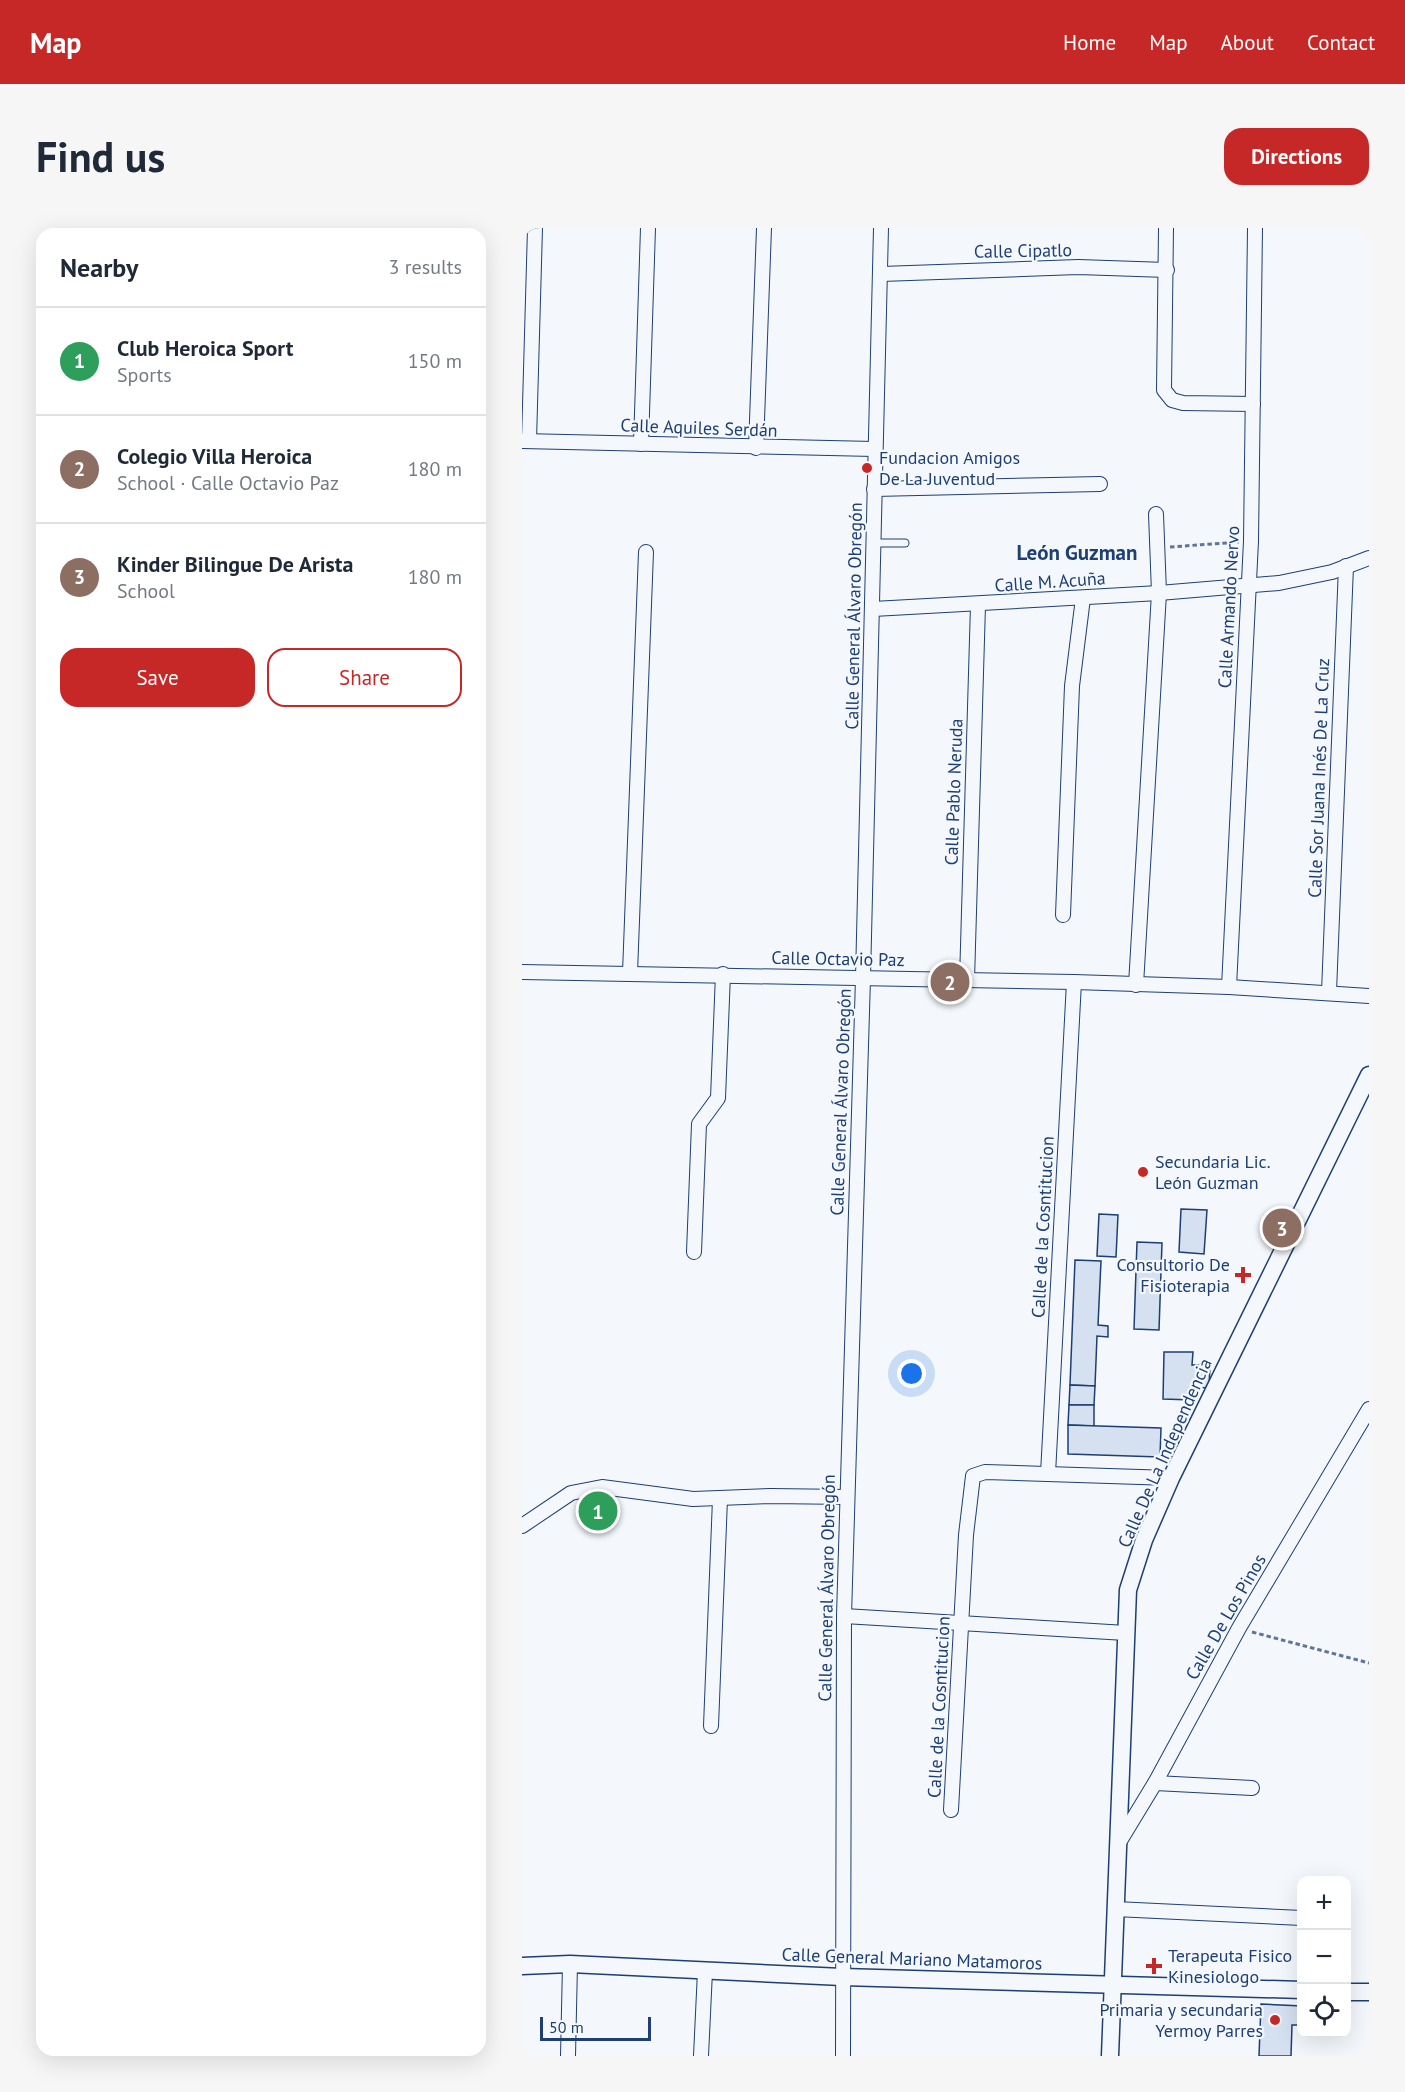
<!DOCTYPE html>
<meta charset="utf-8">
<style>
body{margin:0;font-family:"PT Sans",sans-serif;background:#f6f6f7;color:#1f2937}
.controls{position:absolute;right:18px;bottom:18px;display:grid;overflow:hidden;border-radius:12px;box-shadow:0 6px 24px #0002}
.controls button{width:54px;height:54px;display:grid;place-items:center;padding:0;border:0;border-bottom:2px solid #e0e1e3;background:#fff;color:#1f2937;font:30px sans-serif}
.scale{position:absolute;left:18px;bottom:15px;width:111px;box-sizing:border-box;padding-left:6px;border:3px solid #1d3f73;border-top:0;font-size:16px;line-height:21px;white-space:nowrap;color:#1d3f73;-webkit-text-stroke:4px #f4f7fb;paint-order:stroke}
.you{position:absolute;left:390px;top:1146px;width:21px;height:21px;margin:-15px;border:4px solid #fff;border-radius:50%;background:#1a73e8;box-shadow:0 0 0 9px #1a73e833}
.badge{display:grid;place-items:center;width:39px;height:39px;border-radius:50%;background:#c62828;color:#fff;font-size:20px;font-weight:700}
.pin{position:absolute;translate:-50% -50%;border:3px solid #fff;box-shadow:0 2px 6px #0006}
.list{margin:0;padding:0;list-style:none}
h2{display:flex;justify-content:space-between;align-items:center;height:78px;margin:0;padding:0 24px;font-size:26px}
h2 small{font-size:20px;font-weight:400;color:#747a83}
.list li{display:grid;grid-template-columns:39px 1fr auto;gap:18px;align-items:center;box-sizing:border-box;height:108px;padding:0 24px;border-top:2px solid #e0e1e3}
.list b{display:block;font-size:22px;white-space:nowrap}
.list p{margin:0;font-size:20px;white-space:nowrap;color:#747a83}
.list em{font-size:20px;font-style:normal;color:#747a83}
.actions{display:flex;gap:12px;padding:18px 24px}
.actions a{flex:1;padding:14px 0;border:2px solid #c62828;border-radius:18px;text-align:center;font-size:21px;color:#c62828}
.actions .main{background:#c62828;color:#fff}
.icon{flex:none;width:33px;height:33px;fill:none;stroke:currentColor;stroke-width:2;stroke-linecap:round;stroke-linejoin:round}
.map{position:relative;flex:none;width:847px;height:1828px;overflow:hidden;border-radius:18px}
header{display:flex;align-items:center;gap:36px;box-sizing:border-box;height:84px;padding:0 30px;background:#c62828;color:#fff}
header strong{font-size:28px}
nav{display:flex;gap:33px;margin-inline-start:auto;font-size:21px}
.intro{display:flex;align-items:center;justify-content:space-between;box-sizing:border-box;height:144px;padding:0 36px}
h1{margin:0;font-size:42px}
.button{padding:15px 27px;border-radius:18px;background:#c62828;color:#fff;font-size:21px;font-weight:700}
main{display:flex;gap:36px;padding:0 36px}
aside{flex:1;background:#fff;border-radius:18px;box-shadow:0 6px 24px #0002}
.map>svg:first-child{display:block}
</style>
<header>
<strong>Map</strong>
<nav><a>Home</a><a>Map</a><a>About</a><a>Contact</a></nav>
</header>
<div class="intro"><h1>Find us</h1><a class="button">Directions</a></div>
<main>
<aside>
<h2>Nearby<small>3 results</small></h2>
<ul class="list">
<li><span class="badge" style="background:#2e9e5b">1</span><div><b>Club Heroica Sport</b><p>Sports</p></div><em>150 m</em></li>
<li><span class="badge" style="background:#8d6e63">2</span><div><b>Colegio Villa Heroica</b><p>School · Calle Octavio Paz</p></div><em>180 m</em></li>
<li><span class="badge" style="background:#8d6e63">3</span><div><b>Kinder Bilingue De Arista</b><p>School</p></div><em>180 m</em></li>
</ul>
<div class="actions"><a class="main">Save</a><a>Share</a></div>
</aside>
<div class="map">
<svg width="847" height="1828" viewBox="0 0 847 1828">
<rect width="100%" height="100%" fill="#f4f7fb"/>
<g fill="#d5e0f0" stroke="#1d3f73" stroke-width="1.5">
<path d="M659,981L685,982L682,1026L657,1024Z"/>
<path d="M577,986L596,987L594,1029L575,1028Z"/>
<path d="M615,1014L640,1015L637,1102L612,1101Z"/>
<path d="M553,1032L579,1033L576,1097L586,1098V1109L575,1108L573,1158L548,1157Z"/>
<path d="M642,1124H671L670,1137H688L687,1160L670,1159V1172L641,1171Z"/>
<path d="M548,1157L573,1158L572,1177H547Z"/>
<path d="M547,1177H572V1198L546,1197Z"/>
<path d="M546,1197L639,1200L638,1229L546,1226Z"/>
<path d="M739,1776L780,1778V1797H770L769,1828H737Z"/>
</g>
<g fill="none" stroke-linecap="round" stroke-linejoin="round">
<g stroke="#1d3f73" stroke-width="9">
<path id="service" d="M353,315H383"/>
</g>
<g stroke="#1d3f73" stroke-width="16">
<g id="minor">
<path d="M644,0L642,162L650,172L661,175L731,176"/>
<path d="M359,46L556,39L645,42"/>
<path d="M0,213L352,221"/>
<path d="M7,213L13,0"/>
<path d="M119,216L126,0"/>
<path d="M234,220L242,0"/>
<path d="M352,261L578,256"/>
<path d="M351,381L637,365L757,355L810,344L847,330"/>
<path d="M541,687L550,458L561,370"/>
<path d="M0,744L552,754L707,759L847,768"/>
<path d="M108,745L124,324"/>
<path d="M445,752L456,377"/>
<path d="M614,757L637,365L634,286"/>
<path d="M707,759L729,313L733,0"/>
<path d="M807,764L824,338"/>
<path d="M172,1024L177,896L196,870L201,746"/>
<path d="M526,1246L552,754"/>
<path d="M0,1298L49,1265L80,1259L171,1271L249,1268L325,1269"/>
<path d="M322,1388L604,1405"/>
<path d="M189,1498L198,1271"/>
<path d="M633,1555L730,1560"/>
<path d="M429,1582L444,1307L451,1248L463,1244L649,1250"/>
<path d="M596,1616L633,1555L717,1400L847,1181"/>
<path d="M593,1681L780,1690"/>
<path d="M46,1828L48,1736"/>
<path d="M179,1828L183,1743"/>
<path d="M321,1828L322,1388L341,750L359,0"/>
</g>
</g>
<g stroke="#1d3f73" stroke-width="19">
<g id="tertiary">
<path d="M0,1738L48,1736L320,1749L780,1762"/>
<path d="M824,1764H847"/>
<path d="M588,1828L606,1362L622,1312L649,1250L847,847"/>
</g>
</g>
<g stroke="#5e769c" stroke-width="3" stroke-dasharray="4.5 3" stroke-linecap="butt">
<path d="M648,319L717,314"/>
<path d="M730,1404L847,1435"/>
</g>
<use href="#service" stroke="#f4f7fb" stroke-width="7"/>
<use href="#minor" stroke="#f4f7fb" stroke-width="14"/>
<use href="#tertiary" stroke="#f4f7fb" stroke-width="16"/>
</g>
<g fill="#c62828" stroke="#f4f7fb" stroke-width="2">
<circle cx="345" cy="240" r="6"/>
<circle cx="621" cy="944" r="6"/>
<path d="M718 1038h6v6h6v6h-6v6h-6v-6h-6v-6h6z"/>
<path d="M629 1729h6v6h6v6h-6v6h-6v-6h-6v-6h6z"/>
<circle cx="753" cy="1792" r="6"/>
</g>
<g text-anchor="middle" stroke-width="4.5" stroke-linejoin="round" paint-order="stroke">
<g font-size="18" fill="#1d3f73" stroke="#f4f7fb">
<text transform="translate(501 23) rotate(-1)" y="6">Calle Cipatlo</text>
<text transform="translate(177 200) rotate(2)" y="6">Calle Aquiles Serdán</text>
<text transform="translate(528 354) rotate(-4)" y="6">Calle M. Acuña</text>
<text transform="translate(707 379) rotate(-87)" y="6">Calle Armando Nervo</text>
<text transform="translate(332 388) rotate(-89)" y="6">Calle General Álvaro Obregón</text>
<text transform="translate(797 550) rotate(-88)" y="6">Calle Sor Juana Inés De La Cruz</text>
<text transform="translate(432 564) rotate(-88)" y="6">Calle Pablo Neruda</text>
<text transform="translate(316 731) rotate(1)" y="6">Calle Octavio Paz</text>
<text transform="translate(319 874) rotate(-88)" y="6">Calle General Álvaro Obregón</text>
<text transform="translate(521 999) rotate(-87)" y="6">Calle de la Cosntitucion</text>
<text transform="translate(643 1225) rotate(-66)" y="6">Calle De La Independencia</text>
<text transform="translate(305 1360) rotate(-89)" y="6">Calle General Álvaro Obregón</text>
<text transform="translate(704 1389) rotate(-60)" y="6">Calle De Los Pinos</text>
<text transform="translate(417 1479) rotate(-87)" y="6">Calle de la Cosntitucion</text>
<text transform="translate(390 1731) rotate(2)" y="6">Calle General Mariano Matamoros</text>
</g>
<g font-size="18" fill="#1d3f73" stroke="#f4f7fb" text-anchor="start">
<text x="357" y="236">Fundacion Amigos<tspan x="357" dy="21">De La Juventud</tspan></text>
<text x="633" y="940">Secundaria Lic.<tspan x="633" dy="21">León Guzman</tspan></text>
<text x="708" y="1043" text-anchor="end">Consultorio De<tspan x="708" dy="21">Fisioterapia</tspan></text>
<text x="646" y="1734">Terapeuta Fisico<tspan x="646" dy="21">Kinesiologo</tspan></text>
<text x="741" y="1788" text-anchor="end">Primaria y secundaria<tspan x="741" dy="21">Yermoy Parres</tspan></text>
</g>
<g font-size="21" font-weight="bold" fill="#1d3f73" stroke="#f4f7fb">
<text x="555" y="332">León Guzman</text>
</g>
</g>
</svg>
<div class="controls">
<button>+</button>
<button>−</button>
<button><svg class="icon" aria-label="locate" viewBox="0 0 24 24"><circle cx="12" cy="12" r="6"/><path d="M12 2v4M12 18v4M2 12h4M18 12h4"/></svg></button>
</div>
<div class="scale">50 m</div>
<div class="you"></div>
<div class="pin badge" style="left:76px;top:1283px;background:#2e9e5b">1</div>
<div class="pin badge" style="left:428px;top:754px;background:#8d6e63">2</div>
<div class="pin badge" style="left:760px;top:1000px;background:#8d6e63">3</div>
</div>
</main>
